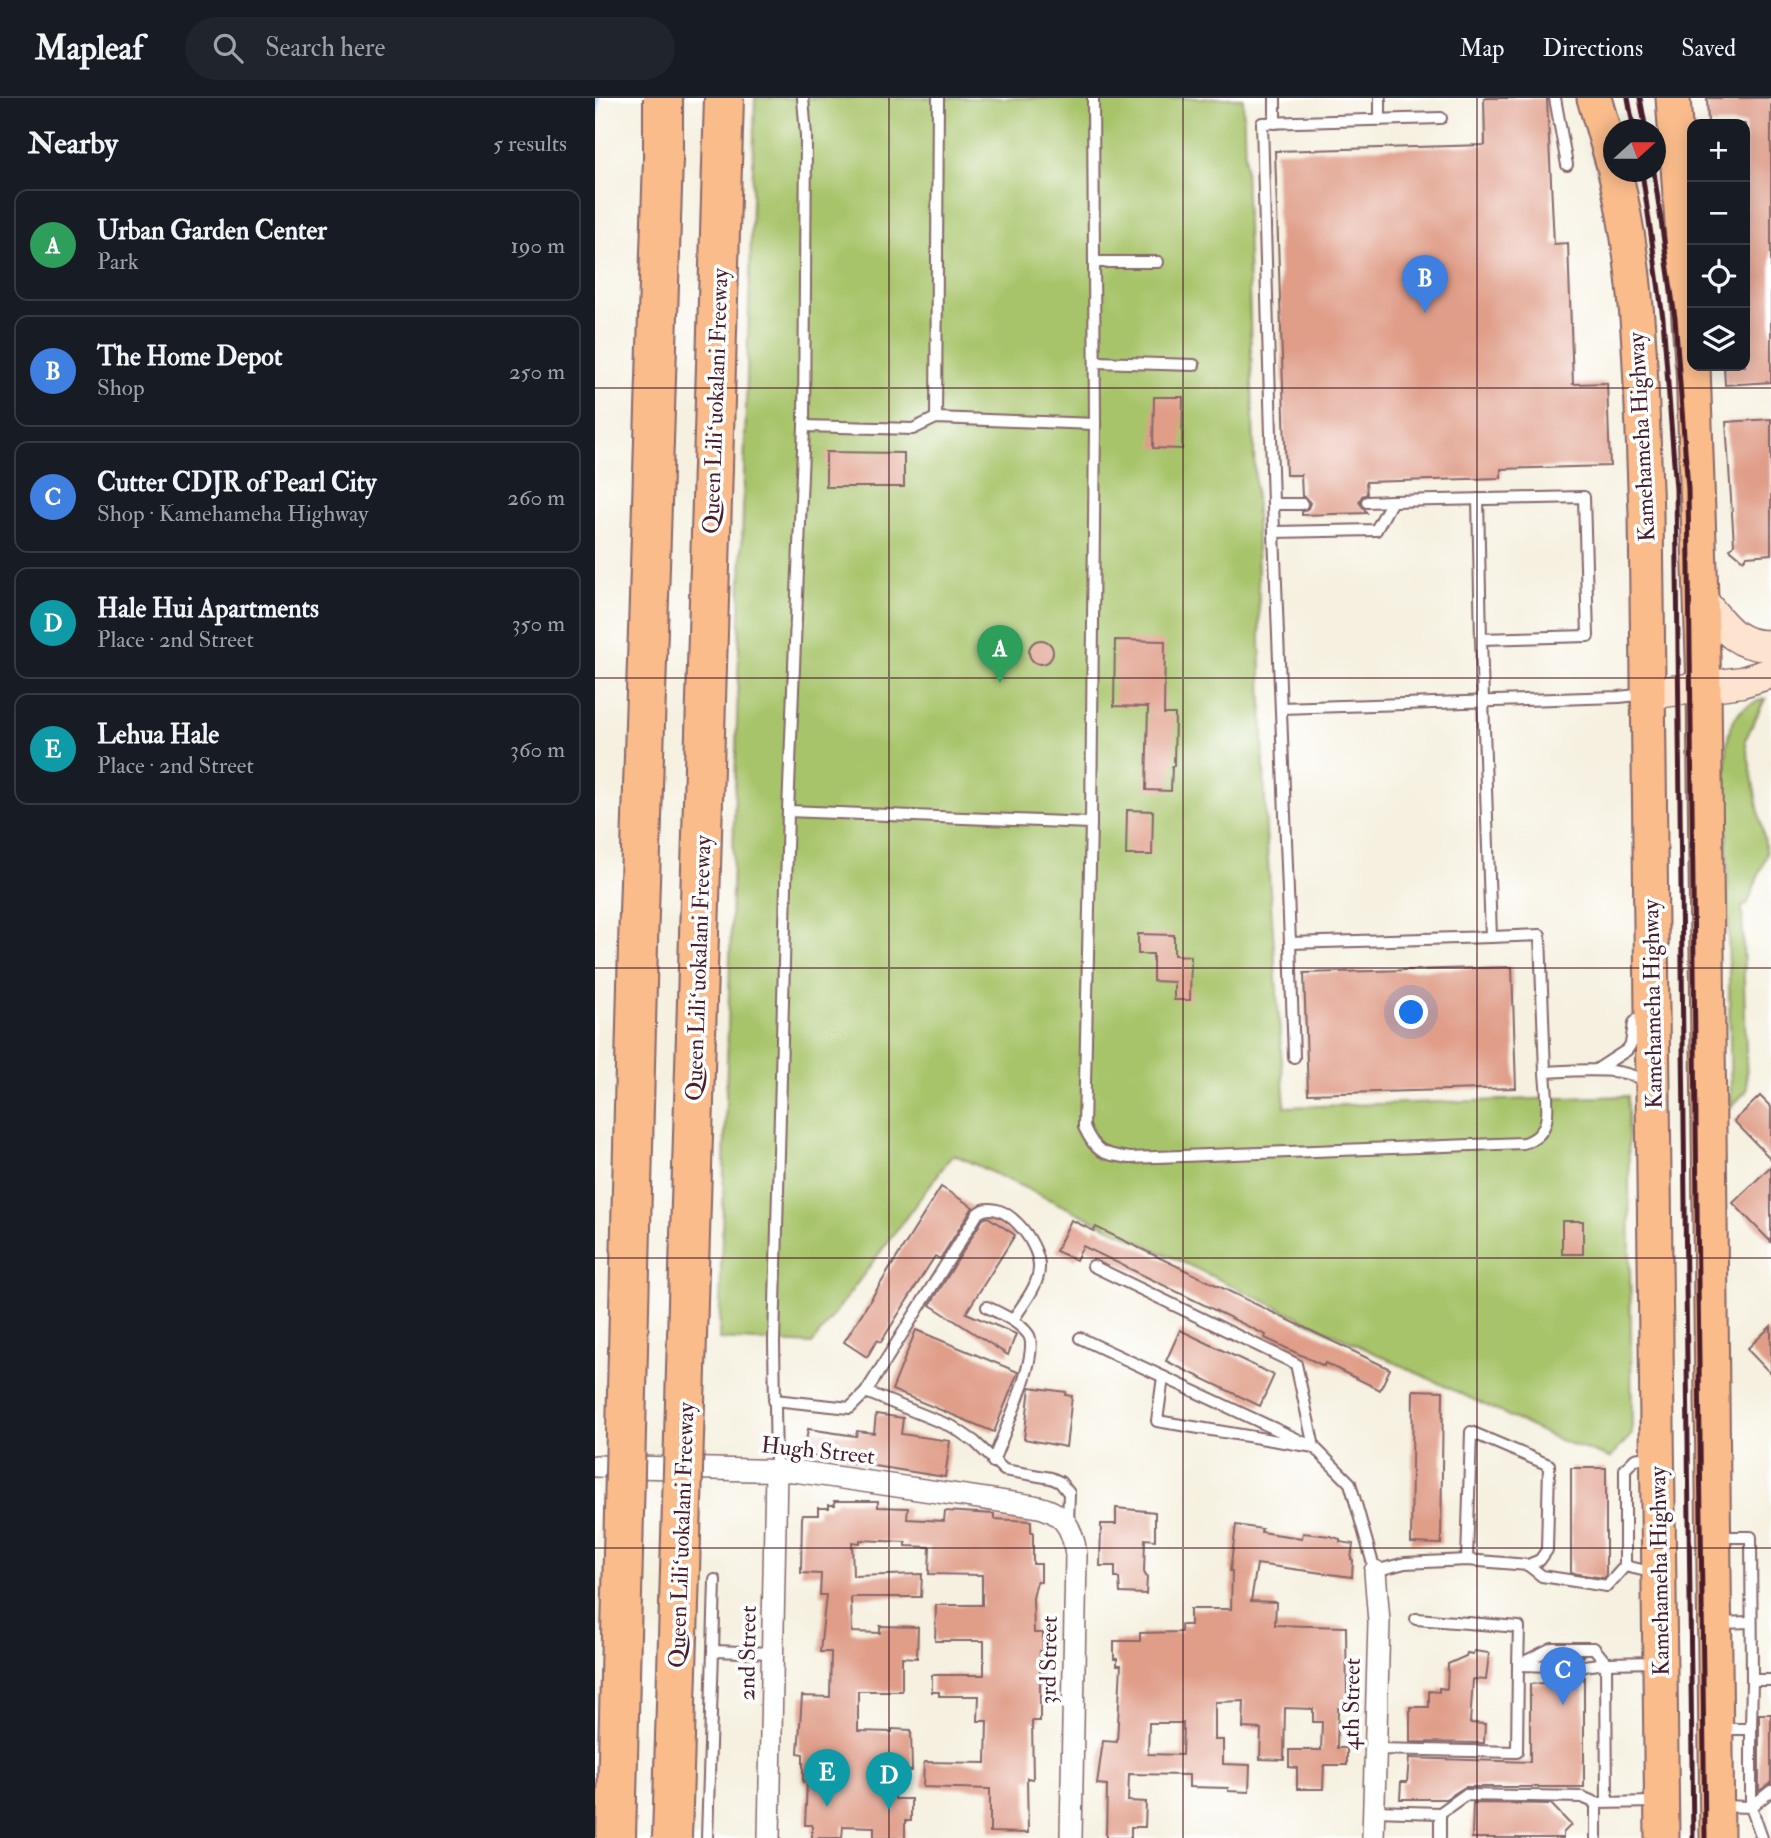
<!DOCTYPE html>
<meta charset="utf-8">
<style>
body{margin:0;font-family:"IM FELL Double Pica",serif;background:#20242c;color:#f1f3f6}
.controls{position:absolute;right:21px;top:21px;display:grid;overflow:hidden;border-radius:14px;box-shadow:0 4px 18px #0003}
.controls button{width:63px;height:63px;display:grid;place-items:center;padding:0;border:0;border-bottom:2px solid #363941;background:#171b24;color:#f1f3f6;font:35px sans-serif}
.compass{position:absolute;left:1008px;top:21px;width:63px;height:63px;border-radius:50%;background:#171b24;box-shadow:0 4px 18px #0003;rotate:69deg}
.you{position:absolute;left:817px;top:915px;width:24px;height:24px;margin:-18px;border:5px solid #fff;border-radius:50%;background:#1a73e8;box-shadow:0 0 0 10px #1a73e833}
.badge{display:grid;place-items:center;width:46px;height:46px;border-radius:50%;background:#8c9099;color:#fff;font-size:23px;font-weight:700}
.pin{position:absolute;translate:-50% -58px;filter:drop-shadow(0 2px 4px #0008)}
.pin::after{content:'';position:absolute;top:37px;width:24px;height:21px;background:inherit;clip-path:polygon(0 0,100% 0,50% 100%)}
.list{margin:0;padding:0;list-style:none}
h2{display:flex;justify-content:space-between;align-items:center;height:91px;margin:0;padding:0 28px;font-size:30px}
h2 small{font-size:23px;font-weight:400;color:#9ea1a6}
.list li{display:grid;grid-template-columns:46px 1fr auto;gap:21px;align-items:center;box-sizing:border-box;height:112px;margin:0 14px 14px;padding:0 14px;border:2px solid #363941;border-radius:14px}
.list b{display:block;font-size:26px;white-space:nowrap}
.list p{margin:0;font-size:23px;white-space:nowrap;color:#9ea1a6}
.list em{font-size:23px;font-style:normal;color:#9ea1a6}
.icon{flex:none;width:38px;height:38px;fill:none;stroke:currentColor;stroke-width:2;stroke-linecap:round;stroke-linejoin:round}
.map{position:relative;flex:none;width:1176px;height:1740px;overflow:hidden}
header{display:flex;align-items:center;gap:42px;box-sizing:border-box;height:98px;padding:0 35px;background:#171b24;border-bottom:2px solid #363941}
header strong{font-size:33px}
nav{display:flex;gap:38px;margin-inline-start:auto;font-size:24px}
.search{width:490px;height:63px;background:#20242c;display:flex;align-items:center;gap:18px;box-sizing:border-box;padding:0 24px;border-radius:38px;color:#9ea1a6;font-size:26px}
main{display:flex}
aside{flex:1;background:#171b24}
.map>svg:first-child{display:block}
</style>
<header>
<strong>Mapleaf</strong>
<div class="search"><svg class="icon" aria-label="search" viewBox="0 0 24 24"><circle cx="10" cy="10" r="6"/><path d="M15 15l6 6"/></svg>Search here</div>
<nav><a>Map</a><a>Directions</a><a>Saved</a></nav>
</header>
<main>
<aside>
<h2>Nearby<small>5 results</small></h2>
<ul class="list">
<li><span class="badge" style="background:#2e9e5b">A</span><div><b>Urban Garden Center</b><p>Park</p></div><em>190 m</em></li>
<li><span class="badge" style="background:#3f7fe0">B</span><div><b>The Home Depot</b><p>Shop</p></div><em>250 m</em></li>
<li><span class="badge" style="background:#3f7fe0">C</span><div><b>Cutter CDJR of Pearl City</b><p>Shop · Kamehameha Highway</p></div><em>260 m</em></li>
<li><span class="badge" style="background:#0f9aa8">D</span><div><b>Hale Hui Apartments</b><p>Place · 2nd Street</p></div><em>350 m</em></li>
<li><span class="badge" style="background:#0f9aa8">E</span><div><b>Lehua Hale</b><p>Place · 2nd Street</p></div><em>360 m</em></li>
</ul>
</aside>
<div class="map">
<svg width="1176" height="1740" viewBox="0 0 1176 1740">
<rect width="100%" height="100%" fill="#fff"/>
<filter id="ink" filterUnits="userSpaceOnUse"><feTurbulence type="fractalNoise" baseFrequency=".0143" numOctaves="2"/><feDisplacementMap in="SourceGraphic" scale="14" xChannelSelector="R" yChannelSelector="G"/><feConvolveMatrix kernelMatrix="1 2 1 2 8 2 1 2 1" color-interpolation-filters="sRGB"/></filter>
<filter id="wash" filterUnits="userSpaceOnUse"><feTurbulence type="fractalNoise" baseFrequency=".00686" numOctaves="4" result="noise"/><feDisplacementMap in="SourceGraphic" scale="28" xChannelSelector="R" yChannelSelector="G"/><feGaussianBlur stdDeviation="1.57" result="paint"/><feColorMatrix in="noise" values="0 0 0 0 0 0 0 0 0 0 0 0 0 0 0 0 0 1.4 0 .05"/><feComposite in="paint" operator="in"/></filter>
<g filter="url(#wash)">
<rect width="100%" height="100%" fill="#f5f0df"/>
<g fill="#a8c46b" stroke="#79724b" stroke-width="2">
<path d="M160,0H648L671,734L690,1009L1033,998L1037,1336L1015,1360L964,1342L358,1056L217,1246L124,1241Z"/>
<path d="M1170,601L1150,642L1172,756L1152,807L1147,809L1152,992L1136,1009L1131,679C1132,645 1128,611 1170,601Z"/>
</g>
<g fill="none" stroke-linecap="round" stroke-linejoin="round">
<path stroke="#7bbff1" stroke-width="5" d="M0,30L2,0"/>
</g>
<g id="blocks">
<g fill="#e09e89" fill-rule="evenodd">
<path d="M889,0H952L959,146L973,145L978,286L1012,285L1015,368L906,371V380L771,384L772,396L767,398L764,404L772,415L707,417V414L713,410L715,405L711,400L707,398L706,377H691L680,53L890,47Z"/>
<path d="M1112,0H1176V284L1130,287L1129,268H1150V26H1113Z"/>
<path d="M559,299H588L587,351L558,350Z"/>
<path d="M1176,321V456L1152,458L1148,462L1135,451L1139,446L1131,324Z"/>
<path d="M231,354L309,355V389H231Z"/>
<circle cx="446" cy="554" r="12"/>
<path d="M520,542L570,543L569,616H580L579,668H577L576,693L551,692L553,609L519,608Z"/>
<path d="M532,712L558,713L557,757H531Z"/>
<path d="M543,836L579,837V857L596,858L595,902H579V884L558,883V856H543Z"/>
<path d="M917,869L921,990L713,996L709,875Z"/>
<path d="M1165,998L1176,1009V1061L1139,1023Z"/>
<path d="M1176,1068V1144L1138,1105Z"/>
<path d="M346,1089L378,1109L345,1161L340,1158L286,1244L282,1242L272,1259L249,1244Z"/>
<path d="M393,1119L420,1137L371,1215L421,1236L413,1257L335,1207L388,1121Z"/>
<path d="M476,1122L499,1133L501,1129L795,1271L785,1292L730,1265L729,1268L670,1240L671,1237L488,1148L481,1162L461,1153Z"/>
<rect x="967" y="1123" width="21" height="33"/>
<path d="M1176,1228V1276L1152,1251Z"/>
<path d="M321,1232L423,1274L399,1334L297,1292Z"/>
<path d="M585,1232L679,1277L665,1308L571,1263Z"/>
<path d="M435,1289L471,1294L470,1297L477,1298L471,1349L429,1341Z"/>
<path d="M818,1292L848,1293L846,1446L816,1445Z"/>
<path d="M281,1316L308,1320L306,1336L355,1343L350,1379L209,1357L213,1331L261,1338L262,1333L279,1335Z"/>
<path d="M976,1370H1011V1478L1009,1480L976,1475Z"/>
<path d="M239,1403H283V1409L313,1410L312,1421L349,1423L350,1413L399,1416V1421L436,1423V1434H438V1466H446V1484L442,1483L438,1500L439,1535H448V1553H445V1623H437L438,1681L432,1680L433,1735L395,1734V1691L328,1689L329,1664L391,1665L392,1623H383L384,1598H344V1594H337V1577H389V1543H340L341,1507H387V1477L334,1476L335,1449L311,1448V1444L265,1442V1445L257,1444L258,1478L327,1476L326,1499H256L257,1534L285,1535V1528L323,1529L322,1560L307,1559V1593H263V1633L297,1634V1631L316,1632L317,1673L300,1672V1701H316V1723H310V1740H279V1729L248,1728L247,1740H217V1727H210L212,1685L208,1684V1656L203,1655L207,1598L235,1599L236,1554H225L231,1497H225L226,1476L206,1475L207,1419L208,1417H223V1410H234V1407H240Z"/>
<path d="M521,1410L560,1414V1442L550,1441L549,1474L552,1480L551,1496L525,1495L524,1480H520V1468H505L506,1426H521Z"/>
<path d="M641,1427L667,1431L666,1434L707,1440L708,1435L735,1438L745,1441V1444L758,1446L756,1461L758,1462L757,1479L662,1466L656,1503L681,1504L680,1527L751,1529L752,1610H743L742,1650H752V1667H729L728,1691H702V1670L694,1669V1652H726L727,1624H718V1611L690,1610L689,1662L665,1661L666,1631L648,1630L649,1603L620,1604V1642H628V1666L655,1667L654,1694L633,1693V1690L594,1689V1677L534,1676L533,1703L551,1704L550,1729H536V1740H511L512,1687L502,1686L508,1643L522,1644L526,1567H522V1561H519V1543H545V1535L586,1534V1527H595V1511H636L637,1473H635ZM554,1625H588L587,1657L553,1656Z"/>
<path d="M879,1553L894,1555L891,1582L878,1581L875,1625L890,1626L889,1645L815,1644V1609H834V1593L844,1594V1590L852,1591L853,1566L871,1558L872,1555L878,1556Z"/>
<path d="M961,1558H989L981,1568L983,1573L989,1576V1689H870L851,1701H805L806,1684H812L814,1660L935,1664V1586L951,1585V1581H962V1576L967,1573L969,1568Z"/>
<path d="M1164,1616H1176V1685L1164,1693Z"/>
<path d="M878,1705L956,1706L976,1727L968,1735V1740H877Z"/>
</g>
</g>
</g>
<g filter="url(#ink)">
<use href="#blocks" fill-opacity="0" stroke="#86686a" stroke-width="2"/>
<g fill="none" stroke-linecap="round" stroke-linejoin="round">
<g stroke="#86686a" stroke-width="14">
<g id="service">
<path d="M498,0L500,326L496,725L489,1029C501,1055 507,1056 535,1060L928,1045C962,1037 951,1000 950,974C972,973 1038,966 1051,987"/>
<path d="M680,0V25"/>
<path d="M785,0V22"/>
<path d="M960,0L972,67"/>
<path d="M500,164H563"/>
<path d="M500,264L599,267"/>
<path d="M341,320L343,0"/>
<path d="M209,328L318,331L341,320L500,326"/>
<path d="M989,399L993,538L886,541L896,839L695,845L679,434L781,432L797,403Z"/>
<path d="M883,401L886,541"/>
<path d="M772,404L797,403"/>
<path d="M678,406L667,25L846,20"/>
<path d="M679,434L678,406H707"/>
<path d="M686,610L1024,599L1051,596"/>
<path d="M193,713L496,725"/>
<path d="M896,839L945,837L950,974"/>
<path d="M695,845L699,959"/>
<path d="M1001,972L1032,952L1036,946L1039,925L1049,914"/>
<path d="M498,1168L701,1266L719,1349L562,1323L568,1279"/>
<path d="M392,1209C406,1216 423,1223 433,1236C447,1254 406,1340 398,1364"/>
<path d="M485,1240L719,1349L755,1385L780,1473L810,1465L872,1462L933,1467L945,1462L952,1452L954,1367L876,1334L872,1462"/>
<path d="M271,1294L358,1329L380,1344L409,1372L456,1380L465,1384L474,1395L473,1425"/>
<path d="M179,1302L255,1310L271,1294L383,1115C408,1097 444,1144 444,1168C445,1187 427,1207 418,1222"/>
<path d="M1057,1358L1040,1361L1030,1371V1468L1060,1475"/>
<path d="M181,1372L179,1244L193,713L209,328L211,38L208,0"/>
<path d="M1123,1439H1156L1157,1582"/>
<path d="M933,1467L947,1478L1012,1488L1030,1468"/>
<path d="M821,1521L924,1529L923,1567L961,1568"/>
<path d="M1124,1525L1156,1524"/>
<path d="M118,1553L120,1482"/>
<path d="M989,1568L1011,1565L1062,1564"/>
<path d="M1125,1631H1156V1709"/>
<path d="M1156,1631L1157,1582H1176"/>
<path d="M781,1651L922,1654L923,1567L957,1550H999L1011,1565L1012,1704"/>
<path d="M1124,1708L1156,1709L1167,1740"/>
<path d="M1156,1709L1176,1693"/>
<path d="M779,1713L845,1715V1740"/>
<path d="M845,1715L870,1697L987,1699L1001,1705"/>
<path d="M112,1740L118,1553L179,1555"/>
<path d="M1001,1740V1705L1064,1704"/>
</g>
</g>
<g stroke="#86686a" stroke-width="24">
<g id="minor">
<path d="M0,1368L199,1373L439,1408C467,1413 478,1428 481,1457L476,1740"/>
<path d="M174,1740L181,1372"/>
<path d="M778,1740L784,1524L780,1473"/>
</g>
</g>
<g stroke="#86686a" stroke-width="33">
<g id="secondary">
<path d="M1107,502C1127,526 1141,550 1176,547"/>
<path d="M1053,596L1147,584L1176,575"/>
</g>
</g>
<g stroke="#86686a" stroke-width="37">
<g id="primary">
<path d="M999,0L1018,65"/>
<path d="M1078,0L1097,263"/>
<path d="M1020,74C1047,185 1046,302 1051,415L1067,1740"/>
<path d="M1098,268L1109,588L1122,1740"/>
</g>
</g>
<use href="#service" stroke="#fff" stroke-width="10"/>
<use href="#minor" stroke="#fff" stroke-width="21"/>
<use href="#secondary" stroke="#fde4d1" stroke-width="30"/>
<use href="#primary" stroke="#fabc8b" stroke-width="33"/>
<g stroke="#4a1f2b" stroke-width="5">
<path d="M1033,0L1039,32"/>
<path d="M1045,0L1051,32"/>
<path d="M1047,74L1068,220L1081,391L1098,1740"/>
<path d="M1059,74L1080,220L1093,391L1110,1740"/>
</g>
<g stroke="#86686a" stroke-width="42" stroke-linecap="butt">
<g id="motorway-bridge">
<path d="M21,1740L43,846L68,60V0"/>
<path d="M77,1740L129,0"/>
</g>
</g>
<use href="#motorway-bridge" stroke="#fabc8b" stroke-width="38"/>
</g>
</g>
<path fill="none" stroke="#4a1f2b" stroke-width="2" stroke-opacity="0.55" d="M294,0V1740M588,0V1740M882,0V1740M0,290H1176M0,580H1176M0,870H1176M0,1160H1176M0,1450H1176"/>
<g text-anchor="middle" stroke-width="7" stroke-linejoin="round" paint-order="stroke">
<g font-size="23" fill="#4a1f2b" stroke="#fff">
<text transform="translate(120 303) rotate(-88)" y="8">Queen Liliʻuokalani Freeway</text>
<text transform="translate(1046 339) rotate(-93)" y="8">Kamehameha Highway</text>
<text transform="translate(103 870) rotate(-88)" y="8">Queen Liliʻuokalani Freeway</text>
<text transform="translate(1057 906) rotate(-91)" y="8">Kamehameha Highway</text>
<text transform="translate(223 1352) rotate(6)" y="8">Hugh Street</text>
<text transform="translate(86 1437) rotate(-88)" y="8">Queen Liliʻuokalani Freeway</text>
<text transform="translate(1064 1473) rotate(-91)" y="8">Kamehameha Highway</text>
<text transform="translate(152 1555) rotate(-89)" y="8">2nd Street</text>
<text transform="translate(453 1562) rotate(-89)" y="8">3rd Street</text>
<text transform="translate(756 1606) rotate(-89)" y="8">4th Street</text>
</g>
</g>
</svg>
<div class="controls">
<button>+</button>
<button>−</button>
<button><svg class="icon" aria-label="locate" viewBox="0 0 24 24"><circle cx="12" cy="12" r="6"/><path d="M12 2v4M12 18v4M2 12h4M18 12h4"/></svg></button>
<button><svg class="icon" aria-label="layers" viewBox="0 0 24 24"><path d="M12 4l9 5-9 5-9-5zM3 14l9 5 9-5"/></svg></button>
</div>
<svg class="compass" viewBox="-18 -18 36 36"><path d="M0-13l5 13h-10z" fill="#e53935"/><path d="M0 13l5-13h-10z" fill="#9ea1a6"/></svg>
<div class="you"></div>
<div class="pin badge" style="left:405px;top:585px;background:#2e9e5b">A</div>
<div class="pin badge" style="left:830px;top:215px;background:#3f7fe0">B</div>
<div class="pin badge" style="left:968px;top:1607px;background:#3f7fe0">C</div>
<div class="pin badge" style="left:294px;top:1712px;background:#0f9aa8">D</div>
<div class="pin badge" style="left:232px;top:1709px;background:#0f9aa8">E</div>
</div>
</main>
